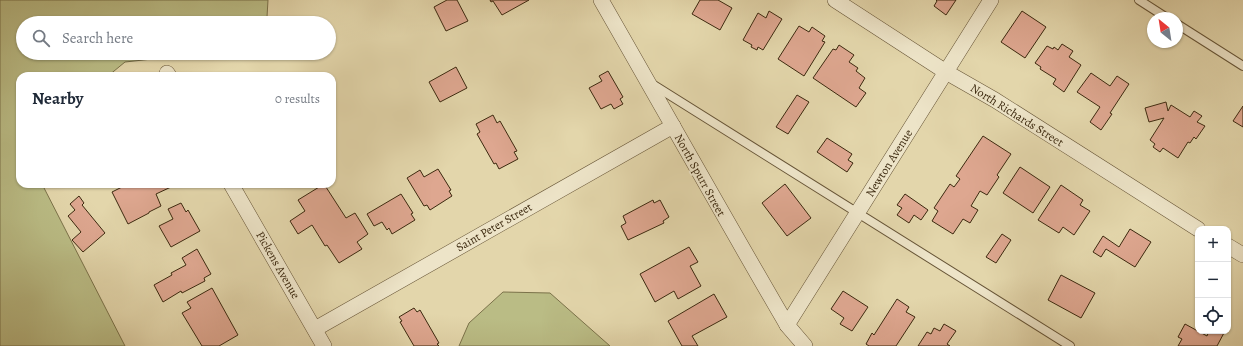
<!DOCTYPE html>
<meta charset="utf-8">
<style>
body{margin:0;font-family:Alegreya,serif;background:#f6f6f7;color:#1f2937}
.controls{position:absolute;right:12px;bottom:12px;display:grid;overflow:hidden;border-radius:8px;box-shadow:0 1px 3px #0004}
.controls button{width:36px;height:36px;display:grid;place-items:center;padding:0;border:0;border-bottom:1px solid #e0e1e3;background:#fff;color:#1f2937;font:20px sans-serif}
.compass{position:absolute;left:1147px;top:12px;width:36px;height:36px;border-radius:50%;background:#fff;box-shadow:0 1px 3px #0004;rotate:330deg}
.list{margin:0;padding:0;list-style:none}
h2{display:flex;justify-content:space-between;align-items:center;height:52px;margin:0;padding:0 16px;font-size:17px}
h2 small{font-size:13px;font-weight:400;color:#747a83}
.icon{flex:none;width:22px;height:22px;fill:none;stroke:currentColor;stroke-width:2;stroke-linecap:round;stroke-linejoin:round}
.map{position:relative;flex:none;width:1243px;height:346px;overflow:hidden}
.search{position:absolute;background:#fff;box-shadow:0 1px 3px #0004;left:16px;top:16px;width:320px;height:44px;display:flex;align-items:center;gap:10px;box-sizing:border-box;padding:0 14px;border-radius:22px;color:#747a83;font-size:15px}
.panel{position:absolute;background:#fff;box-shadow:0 1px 3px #0004;left:16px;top:72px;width:320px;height:116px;border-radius:12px}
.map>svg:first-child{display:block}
</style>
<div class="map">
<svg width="1243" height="346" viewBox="0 0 1243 346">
<rect width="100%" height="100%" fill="#e3d6ab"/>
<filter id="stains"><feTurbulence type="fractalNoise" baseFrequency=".005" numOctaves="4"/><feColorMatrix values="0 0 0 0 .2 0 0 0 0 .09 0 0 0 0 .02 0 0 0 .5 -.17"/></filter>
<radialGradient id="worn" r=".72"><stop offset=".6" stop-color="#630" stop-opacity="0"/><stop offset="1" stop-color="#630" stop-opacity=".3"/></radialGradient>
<g fill="#babc85" stroke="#7b724a">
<path d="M0,0H268L267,17L260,23H23V53H207L125,62L108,76H20V184H42L125,346H0Z"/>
<path d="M503,292L550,293L610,346H459L469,323Z"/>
</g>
<g fill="#dea790" stroke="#3c290f">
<path d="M447,0H457L468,21L446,31L434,7Z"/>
<path d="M490,0H529L502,15L493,1L491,2Z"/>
<path d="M700,0H718L732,8L720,30L692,14Z"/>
<path d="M936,0H956L946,15L934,6L937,1Z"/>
<path d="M769,11L782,19L763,50L758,47L757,50L751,47L752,45L743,40L758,13L766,18Z"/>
<path d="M1022,11L1046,27L1025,58L1001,42Z"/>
<path d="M799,26L809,32L812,27L825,36L822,41L825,42L804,76L778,59Z"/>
<path d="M1062,44L1073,51L1069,57L1081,65L1064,92L1053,84L1056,79L1040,69L1041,67L1035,63L1047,46L1053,49L1054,47L1058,50Z"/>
<path d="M839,45L854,55L849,62L858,68L856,71L865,78L859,88L866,93L856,107L813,78L833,49L836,50Z"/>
<path d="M456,67L467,88L440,102L429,82Z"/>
<path d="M608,71L623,97L620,99L623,104L614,109L611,104L601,109L589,88L602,81L599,76Z"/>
<path d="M1091,73L1110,86L1117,76L1129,84L1110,113L1112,114L1101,130L1090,122L1100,107L1077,92Z"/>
<path d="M797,95L809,102L788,134L776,127Z"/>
<path d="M1166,102L1168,111L1171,105L1190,117L1194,111L1202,116L1197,122L1205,126L1196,139L1194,137L1190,143L1188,142L1178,158L1163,148L1160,152L1153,147L1155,144L1150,140L1164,118L1149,122L1145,108Z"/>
<path d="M1243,106V127L1233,121Z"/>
<path d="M493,115L497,123L500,121L517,151L514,152L518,159L499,169L496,163L494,164L477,134L480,132L476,124Z"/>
<path d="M983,136L1011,154L997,175L999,177L987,195L980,191L971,206L978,210L970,223L963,219L953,234L932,221L938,211L934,208L950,184L954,187L960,179L956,176Z"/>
<path d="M827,138L852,154L848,160L853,163L847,172L817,152Z"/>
<path d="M1020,167L1050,187L1033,213L1003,193Z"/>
<path d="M438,169L451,190L449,191L452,196L430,210L427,205L424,206L407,178L420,170L424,177Z"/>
<path d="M128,184H171L170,185L171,187L156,194L161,206L149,212V213L128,224L112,192Z"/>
<path d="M324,184L346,218L355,213L368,234L357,242L362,249L339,263L327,245L325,246L312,225L298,234L290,221L305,211L298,200Z"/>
<path d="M785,184L811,218L787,236L762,203Z"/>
<path d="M1061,185L1083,200L1080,205L1090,211L1074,235L1063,227L1059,233L1038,220Z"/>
<path d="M401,194L413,213L411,214L415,220L392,234L389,228L387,230L382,222L374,226L367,214Z"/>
<path d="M905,194L928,210L921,220L914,215L909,223L897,215L902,208L897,205Z"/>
<path d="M79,196L84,203L82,205L105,233L83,252L72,240L81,232L68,216L75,210L70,204Z"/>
<path d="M653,200L654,203L660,200L669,217L663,221L664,223L628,240L621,226L626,223L623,216Z"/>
<path d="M181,203L186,212L188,210L200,231L171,247L159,226L173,219L168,209Z"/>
<path d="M1130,229L1151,242L1135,267L1106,249L1101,257L1093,252L1103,236L1119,247Z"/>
<path d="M1002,234L1011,240L996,263L986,257Z"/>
<path d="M689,247L698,262L690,266L701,286L678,299L674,291L655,302L640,274Z"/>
<path d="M197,249L211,274L204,278L205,281L182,293L181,291L163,302L154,285L172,275L171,273L186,265L182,258Z"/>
<path d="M1061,275L1095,293L1081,318L1048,300Z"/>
<path d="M212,288L238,335L219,346H202L182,313L191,308L187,302Z"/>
<path d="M843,291L868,307L852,331L840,324L844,318L831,309Z"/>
<path d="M714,294L727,317L692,336L698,346H682L668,321Z"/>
<path d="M897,299L909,307L906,312L915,317L896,346H869L866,344L872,333L874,335Z"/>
<path d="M414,308L417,312L420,310L439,343L437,344L439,346H414L400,322L402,321L399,317Z"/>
<path d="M944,324L956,331L947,344L950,346H918L927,332L931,334L934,328L940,331Z"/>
<path d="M1185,324L1207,336L1209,331H1225L1217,346H1178L1182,339L1178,337Z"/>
</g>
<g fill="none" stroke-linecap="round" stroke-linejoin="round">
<g stroke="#665436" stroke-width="10">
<g id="lane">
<path d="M1139,0L1167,18"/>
<path d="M1177,24L1243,66"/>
<path d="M652,84L1070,346"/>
</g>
</g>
<g stroke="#665436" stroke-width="16">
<g id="street">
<path d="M601,0C663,108 724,217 787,325L805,346"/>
<path d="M835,0L946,72L995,100L1198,229"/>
<path d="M167,73L169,76"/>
<path d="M231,184L324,346"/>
<path d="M1228,246L1243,255"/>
<path d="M787,325L991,0"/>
<path d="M315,329L673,126"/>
</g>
</g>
<use href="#lane" stroke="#ede4c8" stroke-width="8"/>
<use href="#street" stroke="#ede4c8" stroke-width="15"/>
</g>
<g text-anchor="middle" stroke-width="3.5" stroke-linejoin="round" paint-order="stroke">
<g font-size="12" fill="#3c290f" stroke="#ede4c8">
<text transform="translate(1017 115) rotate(32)" y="4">North Richards Street</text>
<text transform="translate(889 163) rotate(-58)" y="4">Newton Avenue</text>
<text transform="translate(700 175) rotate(61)" y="4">North Spurr Street</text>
<text transform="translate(494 227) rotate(-30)" y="4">Saint Peter Street</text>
<text transform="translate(278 265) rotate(60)" y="4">Pickens Avenue</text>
</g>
</g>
<rect width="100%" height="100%" filter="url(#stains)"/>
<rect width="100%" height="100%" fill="url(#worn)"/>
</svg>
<div class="controls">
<button>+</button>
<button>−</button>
<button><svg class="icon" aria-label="locate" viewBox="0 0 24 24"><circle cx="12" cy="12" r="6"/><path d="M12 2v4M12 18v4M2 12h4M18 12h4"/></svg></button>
</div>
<svg class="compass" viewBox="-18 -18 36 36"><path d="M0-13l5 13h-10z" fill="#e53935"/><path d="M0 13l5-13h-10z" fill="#747a83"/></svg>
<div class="search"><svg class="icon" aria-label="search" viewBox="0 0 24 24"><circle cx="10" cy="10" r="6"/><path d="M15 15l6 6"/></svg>Search here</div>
<section class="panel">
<h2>Nearby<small>0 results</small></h2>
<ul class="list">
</ul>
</section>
</div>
